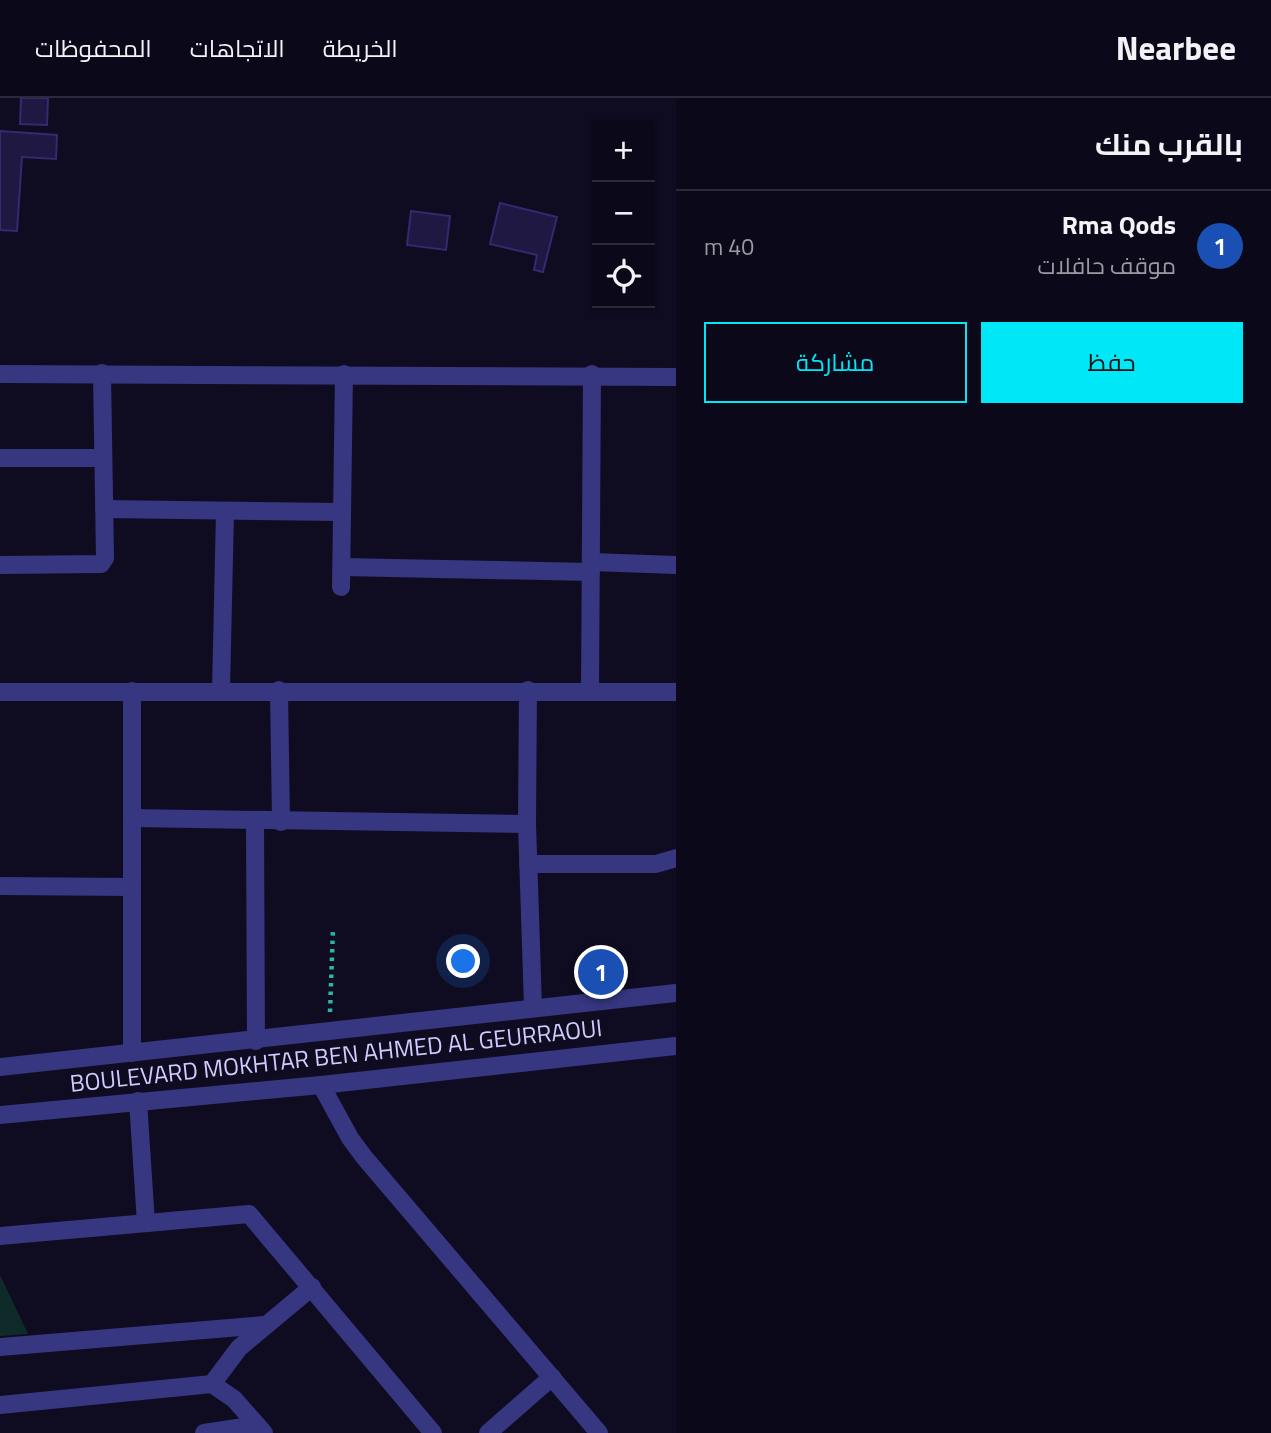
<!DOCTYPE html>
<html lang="ar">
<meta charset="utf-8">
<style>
body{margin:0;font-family:"Titillium Web",Cairo,sans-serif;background:#141222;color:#f1f3f6;direction:rtl}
.controls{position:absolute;right:21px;top:21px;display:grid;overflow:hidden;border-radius:0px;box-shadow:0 2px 5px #0004}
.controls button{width:63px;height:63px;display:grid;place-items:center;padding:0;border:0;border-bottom:2px solid #2b2a38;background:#0b0919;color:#f1f3f6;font:35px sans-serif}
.you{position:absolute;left:464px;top:864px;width:24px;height:24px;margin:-18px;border:5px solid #fff;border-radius:50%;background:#1a73e8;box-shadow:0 0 0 10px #1a73e833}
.badge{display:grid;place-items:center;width:46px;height:46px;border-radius:50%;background:#00e7f7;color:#fff;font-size:23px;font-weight:700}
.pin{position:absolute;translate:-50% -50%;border:4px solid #fff;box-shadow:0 2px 7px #0006}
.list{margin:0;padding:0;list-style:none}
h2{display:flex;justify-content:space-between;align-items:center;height:91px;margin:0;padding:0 28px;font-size:30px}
h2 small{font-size:23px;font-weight:400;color:#9a9aa2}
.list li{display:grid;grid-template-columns:46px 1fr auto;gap:21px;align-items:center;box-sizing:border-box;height:112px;padding:0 28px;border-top:2px solid #2b2a38}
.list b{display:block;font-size:26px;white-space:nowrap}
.list p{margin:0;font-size:23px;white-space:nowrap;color:#9a9aa2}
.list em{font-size:23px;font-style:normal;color:#9a9aa2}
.actions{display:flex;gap:14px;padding:21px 28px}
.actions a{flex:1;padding:16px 0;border:2px solid #00e7f7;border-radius:0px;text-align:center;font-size:24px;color:#00e7f7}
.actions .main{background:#00e7f7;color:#111}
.icon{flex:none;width:38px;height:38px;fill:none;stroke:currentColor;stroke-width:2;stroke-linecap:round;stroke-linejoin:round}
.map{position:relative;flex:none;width:676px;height:1335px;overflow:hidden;direction:ltr}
header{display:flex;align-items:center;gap:42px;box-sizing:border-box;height:98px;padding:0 35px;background:#0b0919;border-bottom:2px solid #2b2a38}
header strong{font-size:33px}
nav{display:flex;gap:38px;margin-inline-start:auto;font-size:24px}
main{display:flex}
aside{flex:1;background:#0b0919}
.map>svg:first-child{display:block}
</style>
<header>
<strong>Nearbee</strong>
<nav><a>الخريطة</a><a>الاتجاهات</a><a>المحفوظات</a></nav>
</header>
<main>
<aside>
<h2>بالقرب منك<small></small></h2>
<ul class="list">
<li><span class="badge" style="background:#1a4fb4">1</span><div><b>Rma Qods</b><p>موقف حافلات</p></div><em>40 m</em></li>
</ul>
<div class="actions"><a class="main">حفظ</a><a>مشاركة</a></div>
</aside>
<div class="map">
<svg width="676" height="1335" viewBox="0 0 676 1335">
<rect width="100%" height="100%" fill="#0f0c21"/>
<path fill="#0f2b29" d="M0,1177L28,1236L0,1238Z"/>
<g fill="#1f1842" stroke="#35296f" stroke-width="2">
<path d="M21,0H48L47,27L20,26Z"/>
<path d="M0,33L57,37L56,61L22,59L17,133L0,132Z"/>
<path d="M500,105L557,119L543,174L534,172L537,157L490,146Z"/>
<path d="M411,113L450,118L446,152L407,147Z"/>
</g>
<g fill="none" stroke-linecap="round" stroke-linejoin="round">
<g stroke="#2ab5a7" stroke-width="4.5" stroke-dasharray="3.5 5" stroke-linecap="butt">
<path d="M330,914L333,830"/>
<path d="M324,969L327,950"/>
</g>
<g stroke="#363681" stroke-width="18">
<path d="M0,276L676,279"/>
<path d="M0,360H102"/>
<path d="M104,411L341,414"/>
<path d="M591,464L676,467"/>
<path d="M0,467L101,466L105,460L102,275"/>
<path d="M342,469L591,474"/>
<path d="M341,489L344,276"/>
<path d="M279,592L281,724"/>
<path d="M528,592L527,726L533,909"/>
<path d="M590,592L592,276"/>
<path d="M132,593V955"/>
<path d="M221,593L225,414"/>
<path d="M0,594H676"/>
<path d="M132,720L527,726"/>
<path d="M255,723L256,943"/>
<path d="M528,766H656L676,760"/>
<path d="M0,788L132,789"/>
<path d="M0,969L676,895"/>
<path d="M321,987L350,1040L364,1059L599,1335"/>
<path d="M138,1003L146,1125"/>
<path d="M0,1017L321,987L676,948"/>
<path d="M0,1138L249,1116L433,1335"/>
<path d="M0,1249L264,1227"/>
<path d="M212,1286L239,1250L312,1189"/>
<path d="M0,1307L212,1286L234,1301L264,1335"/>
<path d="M204,1335L257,1327"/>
<path d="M488,1335L552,1279"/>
</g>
</g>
<g text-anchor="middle" stroke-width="6" stroke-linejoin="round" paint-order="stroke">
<g font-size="24" fill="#d0ccff" stroke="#0f0c21">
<text transform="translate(336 958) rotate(-6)" y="8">BOULEVARD MOKHTAR BEN AHMED AL GEURRAOUI</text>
</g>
</g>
</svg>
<div class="controls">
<button>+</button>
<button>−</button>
<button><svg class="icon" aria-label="locate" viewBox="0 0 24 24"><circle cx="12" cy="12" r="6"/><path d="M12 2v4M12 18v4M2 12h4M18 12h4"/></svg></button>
</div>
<div class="you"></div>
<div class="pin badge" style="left:601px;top:874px;background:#1a4fb4">1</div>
</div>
</main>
